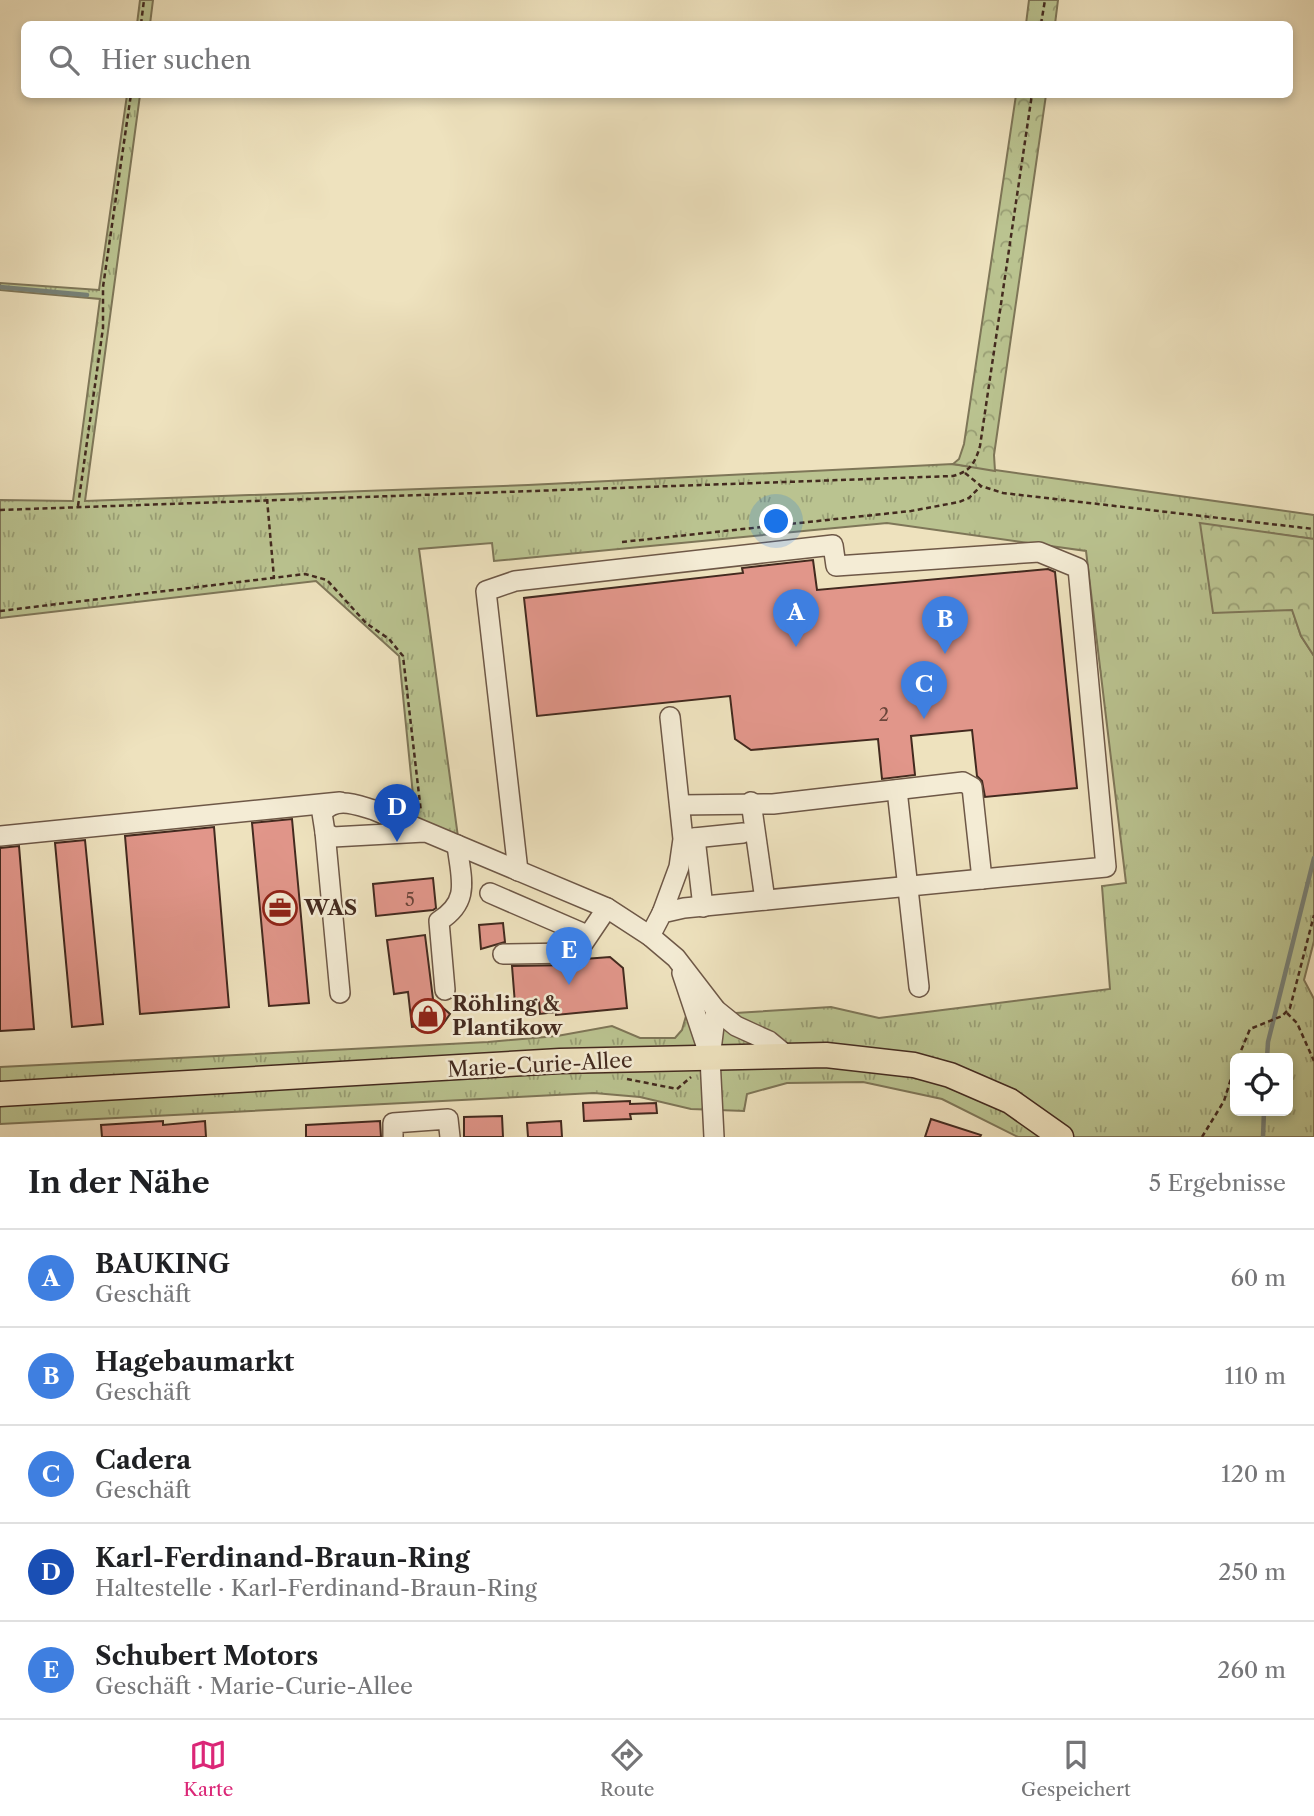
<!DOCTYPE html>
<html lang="de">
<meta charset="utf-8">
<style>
body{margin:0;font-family:"Libre Caslon Text",serif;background:#f2f2f2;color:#202124}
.controls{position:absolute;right:21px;bottom:21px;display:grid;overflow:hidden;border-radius:10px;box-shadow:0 4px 10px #0003}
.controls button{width:63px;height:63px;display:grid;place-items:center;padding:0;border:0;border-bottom:2px solid #e0e0e0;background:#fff;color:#202124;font:35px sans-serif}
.you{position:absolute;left:777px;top:522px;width:24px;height:24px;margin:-18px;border:5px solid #fff;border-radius:50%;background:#1a73e8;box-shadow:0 0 0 10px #1a73e833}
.badge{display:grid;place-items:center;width:46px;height:46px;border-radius:50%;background:#db2777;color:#fff;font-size:23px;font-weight:700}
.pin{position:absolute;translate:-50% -58px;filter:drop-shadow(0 2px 4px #0008)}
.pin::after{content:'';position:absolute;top:37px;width:24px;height:21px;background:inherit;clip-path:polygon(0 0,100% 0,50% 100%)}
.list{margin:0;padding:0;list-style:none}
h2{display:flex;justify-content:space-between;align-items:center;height:91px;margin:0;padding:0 28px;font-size:30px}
h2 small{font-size:23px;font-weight:400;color:#757577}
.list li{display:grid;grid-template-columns:46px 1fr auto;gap:21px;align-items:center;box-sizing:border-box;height:98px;padding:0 28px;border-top:2px solid #e0e0e0}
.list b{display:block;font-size:26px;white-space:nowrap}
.list p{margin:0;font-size:23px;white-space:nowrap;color:#757577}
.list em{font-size:23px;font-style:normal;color:#757577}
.icon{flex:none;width:38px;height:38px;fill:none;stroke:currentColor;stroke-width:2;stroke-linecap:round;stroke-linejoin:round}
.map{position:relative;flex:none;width:1314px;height:1137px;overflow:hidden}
.search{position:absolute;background:#fff;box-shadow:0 4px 10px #0003;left:21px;right:21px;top:21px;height:77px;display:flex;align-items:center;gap:18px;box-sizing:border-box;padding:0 24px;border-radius:10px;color:#757577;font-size:26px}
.sheet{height:581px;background:#fff}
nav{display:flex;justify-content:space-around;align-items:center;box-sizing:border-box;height:98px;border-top:2px solid #e0e0e0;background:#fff;font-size:19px;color:#757577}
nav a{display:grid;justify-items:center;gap:4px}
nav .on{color:#db2777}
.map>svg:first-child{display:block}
</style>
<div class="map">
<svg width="1314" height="1137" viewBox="0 0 1314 1137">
<defs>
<pattern id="grass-tufts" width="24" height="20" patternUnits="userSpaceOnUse" patternTransform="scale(1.75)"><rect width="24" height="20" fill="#bac390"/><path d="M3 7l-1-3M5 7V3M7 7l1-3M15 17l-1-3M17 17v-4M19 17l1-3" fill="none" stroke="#999f75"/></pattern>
<pattern id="forest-crowns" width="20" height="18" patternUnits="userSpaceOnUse" patternTransform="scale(1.75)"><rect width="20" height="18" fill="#bac390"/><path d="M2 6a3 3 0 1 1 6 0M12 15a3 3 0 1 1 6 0" fill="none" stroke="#999f75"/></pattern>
</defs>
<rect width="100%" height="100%" fill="#eee2be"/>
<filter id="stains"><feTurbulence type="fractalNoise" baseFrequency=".00286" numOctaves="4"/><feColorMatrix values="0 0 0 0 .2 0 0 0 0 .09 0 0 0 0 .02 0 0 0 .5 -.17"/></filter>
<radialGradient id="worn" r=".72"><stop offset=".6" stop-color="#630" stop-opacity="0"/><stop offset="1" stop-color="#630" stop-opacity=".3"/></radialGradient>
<g fill="url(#grass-tufts)" stroke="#7e7658" stroke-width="2" fill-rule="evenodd">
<path d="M140,0H153L150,24H137Z"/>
<path d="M127,95H140L85,501L528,485L953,464L1314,515V539L1201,524L1292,609L1301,636L1314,656V941L1304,980L1314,999V1137H1018L942,1099L863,1082L787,1083L747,1094L744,1111L691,1109L640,1097L594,1093L0,1124V1067L488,1042L557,1036L612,1026L640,1038H675L682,1030L686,1016L831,1007L879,1018L1110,989L1102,886L1126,883L1086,551L887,523L494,561L492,543L419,549L458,837L429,826L405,810L413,795L399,656L316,581L0,618V500L73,501L100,299L0,290V283L99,290ZM1235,1058H1288V1111H1235Z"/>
</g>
<g fill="url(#forest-crowns)" stroke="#7e7658" stroke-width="2">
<path d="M1029,0H1058L1055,24H1026Z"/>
<path d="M1016,95H1046L994,455L995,471L953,464L959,459L964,444Z"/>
<path d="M1200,523L1314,539V656L1301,636L1292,610L1213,613Z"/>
</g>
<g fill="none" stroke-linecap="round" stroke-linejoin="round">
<g stroke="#778279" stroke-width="4.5">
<path d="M0,287L87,295"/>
<path d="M1267,1058L1268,1042L1314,858"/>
<path d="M1263,1137L1264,1111"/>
</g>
</g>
<g fill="#e1968a" stroke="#432a1f" stroke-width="2">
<path d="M813,560L817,590L1048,569L1055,572L1077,788L985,797L982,781L977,776L972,730L911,736L915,775L882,779L878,739L751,750L735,739L730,696L537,716L524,598L743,573L742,568Z"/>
<path d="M292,819L309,1003L269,1006L252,823Z"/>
<path d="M214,827L229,1007L140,1014L125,836Z"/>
<path d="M85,840L103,1024L72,1027L55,843Z"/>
<path d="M19,846L34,1029L0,1031V848Z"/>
<path d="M433,878L436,908L433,910L376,916L373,884Z"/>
<path d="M503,923L505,942L481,949L479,925Z"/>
<path d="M425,935L434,1007L441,1006L450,1014L443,1024L412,1027L408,992L394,994L387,940Z"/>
<path d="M610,957L623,968L627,1008L556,1015V1012L540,1014L539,1001L515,1004L512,966L572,965L584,959Z"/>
<path d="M630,1101V1104L656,1103L657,1113L630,1114L631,1119L584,1121L583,1103Z"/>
<path d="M502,1116L503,1137H464V1117Z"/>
<path d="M931,1119L981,1135L980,1137H925Z"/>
<path d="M163,1121V1125L205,1121L206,1137H102L101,1125Z"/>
<path d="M380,1121L381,1137H306V1125Z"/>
<path d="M561,1121L562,1137H528L527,1123Z"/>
</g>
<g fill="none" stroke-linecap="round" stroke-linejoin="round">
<g stroke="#6e5847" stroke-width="22">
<g id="minor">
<path d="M897,790L919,987"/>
<path d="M751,802L765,900"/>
<path d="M680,805L773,804L963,782L972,787L982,879"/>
<path d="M325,832L340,993"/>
<path d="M424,832L333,837L325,832L322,813C336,796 356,805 374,810L607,908L650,936L676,958L716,1010L736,1026L769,1041L786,1055"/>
<path d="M0,836L340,802"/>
<path d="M695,838L703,907"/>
<path d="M684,839L743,833"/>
<path d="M518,871L486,591L515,581L833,545L836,566L1039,552L1078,568L1106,867L684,908L662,913L650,936"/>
<path d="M490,893L587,935"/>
<path d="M662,913L679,867L683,839L670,717"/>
<path d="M503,954L572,953L582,945L607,908"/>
<path d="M682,973L709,1054"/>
<path d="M445,990L439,921C471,901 461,879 457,845"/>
<path d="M393,1137V1123L448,1119L450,1137"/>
<path d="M714,1137L710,1058L716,1010"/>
</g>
</g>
<g stroke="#432a1f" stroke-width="27">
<path id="major" d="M0,1094L560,1061L826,1055L914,1065L950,1075L1010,1101L1061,1137"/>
</g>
<g stroke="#432a1f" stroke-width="2.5" stroke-dasharray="5 3.5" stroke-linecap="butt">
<path d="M141,24L144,0"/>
<path d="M1041,24L1045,0"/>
<path d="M965,473L981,486L1003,493L1314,529"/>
<path d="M267,499L274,578"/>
<path d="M78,506L103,328V287L131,94"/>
<path d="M0,510L953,476C971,471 975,463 980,446L1032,94"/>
<path d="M622,542L911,511L959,502L969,498L981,486"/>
<path d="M0,611L305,574L327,580L366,623L389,639L403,656L421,812"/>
<path d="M1287,1013L1297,1023L1314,1061"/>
<path d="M1238,1058L1250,1029L1282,1016L1290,1008L1314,915"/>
<path d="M627,1079L677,1089L691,1077"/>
<path d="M1202,1137L1224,1101L1235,1066"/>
</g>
<use href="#minor" stroke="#f4ecd5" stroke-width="19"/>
<use href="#major" stroke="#eee2be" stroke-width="24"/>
</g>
<defs>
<g id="office-ring" transform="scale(1.75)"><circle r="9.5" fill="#f4ecd5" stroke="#8f2418" stroke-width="1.5"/><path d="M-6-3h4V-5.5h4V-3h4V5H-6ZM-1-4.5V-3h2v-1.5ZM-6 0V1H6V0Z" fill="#8f2418"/></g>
<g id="shop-ring" transform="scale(1.75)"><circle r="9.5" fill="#f4ecd5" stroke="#8f2418" stroke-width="1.5"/><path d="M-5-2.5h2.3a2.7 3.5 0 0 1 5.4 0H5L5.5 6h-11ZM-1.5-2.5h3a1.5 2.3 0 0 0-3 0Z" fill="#8f2418"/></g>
</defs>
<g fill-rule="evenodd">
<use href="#office-ring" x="280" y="908"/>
<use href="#shop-ring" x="428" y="1016"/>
</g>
<g text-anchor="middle" stroke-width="5" stroke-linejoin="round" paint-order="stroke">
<g font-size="18" fill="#6a453a">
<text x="884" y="721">2</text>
<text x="410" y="906">5</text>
</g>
<g font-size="21" font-weight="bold" fill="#432a1f" stroke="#f4ecd5" text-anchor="start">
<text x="304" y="915">WAS</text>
<text x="452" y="1011">Röhling &amp;<tspan x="452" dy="24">Plantikow</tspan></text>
</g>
<g font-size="21" fill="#432a1f" stroke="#f4ecd5">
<text transform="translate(540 1065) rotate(-3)" y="7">Marie-Curie-Allee</text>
</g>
</g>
<rect width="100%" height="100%" filter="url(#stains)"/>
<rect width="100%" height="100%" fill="url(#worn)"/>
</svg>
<div class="controls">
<button><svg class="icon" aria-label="locate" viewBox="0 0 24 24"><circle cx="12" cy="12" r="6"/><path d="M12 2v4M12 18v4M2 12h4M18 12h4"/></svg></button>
</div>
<div class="you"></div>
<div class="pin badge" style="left:796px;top:647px;background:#3f7fe0">A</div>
<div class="pin badge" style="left:945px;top:654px;background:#3f7fe0">B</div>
<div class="pin badge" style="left:924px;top:719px;background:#3f7fe0">C</div>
<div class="pin badge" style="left:397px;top:842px;background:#1a4fb4">D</div>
<div class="pin badge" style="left:569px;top:985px;background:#3f7fe0">E</div>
<div class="search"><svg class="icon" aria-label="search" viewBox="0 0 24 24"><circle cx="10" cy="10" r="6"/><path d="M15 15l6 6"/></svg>Hier suchen</div>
</div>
<section class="sheet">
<h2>In der Nähe<small>5 Ergebnisse</small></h2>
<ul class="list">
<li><span class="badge" style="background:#3f7fe0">A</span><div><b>BAUKING</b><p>Geschäft</p></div><em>60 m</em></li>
<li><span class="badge" style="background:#3f7fe0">B</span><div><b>Hagebaumarkt</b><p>Geschäft</p></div><em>110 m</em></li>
<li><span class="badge" style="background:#3f7fe0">C</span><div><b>Cadera</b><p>Geschäft</p></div><em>120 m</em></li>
<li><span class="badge" style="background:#1a4fb4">D</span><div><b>Karl-Ferdinand-Braun-Ring</b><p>Haltestelle · Karl-Ferdinand-Braun-Ring</p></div><em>250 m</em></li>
<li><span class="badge" style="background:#3f7fe0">E</span><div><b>Schubert Motors</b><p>Geschäft · Marie-Curie-Allee</p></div><em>260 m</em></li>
</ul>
</section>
<nav>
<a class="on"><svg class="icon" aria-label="map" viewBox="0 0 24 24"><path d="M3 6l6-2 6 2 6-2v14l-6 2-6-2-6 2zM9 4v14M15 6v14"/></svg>Karte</a>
<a><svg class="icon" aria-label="directions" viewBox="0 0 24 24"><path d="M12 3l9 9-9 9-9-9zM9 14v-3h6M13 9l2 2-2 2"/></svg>Route</a>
<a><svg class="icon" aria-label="saved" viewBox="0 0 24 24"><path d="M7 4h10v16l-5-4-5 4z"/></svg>Gespeichert</a>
</nav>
